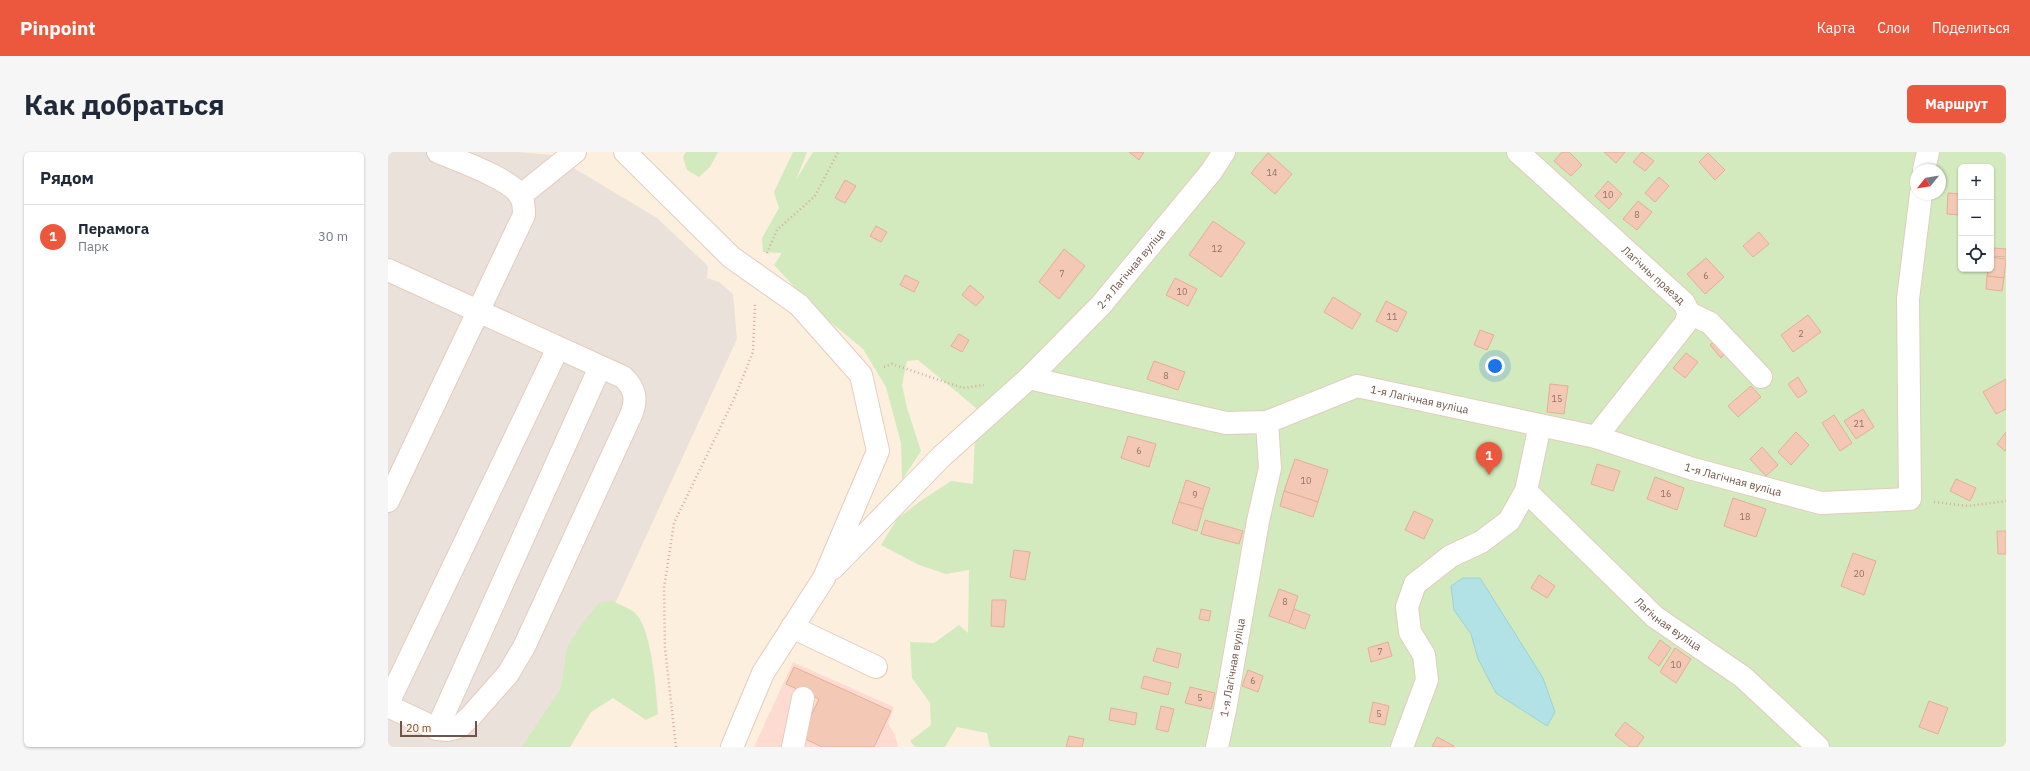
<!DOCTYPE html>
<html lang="ru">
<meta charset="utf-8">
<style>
body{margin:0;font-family:"IBM Plex Sans",sans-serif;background:#f6f6f7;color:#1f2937}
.controls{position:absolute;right:12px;top:12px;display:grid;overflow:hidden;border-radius:6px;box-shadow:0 1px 3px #0004}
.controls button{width:36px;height:36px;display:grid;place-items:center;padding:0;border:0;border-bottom:1px solid #e0e1e3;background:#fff;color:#1f2937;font:20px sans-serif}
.compass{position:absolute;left:1522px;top:12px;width:36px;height:36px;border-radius:50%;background:#fff;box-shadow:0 1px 3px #0004;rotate:240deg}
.scale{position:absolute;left:12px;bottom:10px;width:77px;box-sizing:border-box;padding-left:4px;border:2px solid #735346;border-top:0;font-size:11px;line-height:14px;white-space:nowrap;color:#735346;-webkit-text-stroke:3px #fff3e5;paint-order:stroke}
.you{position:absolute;left:1107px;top:214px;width:14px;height:14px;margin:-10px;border:3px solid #fff;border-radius:50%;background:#1a73e8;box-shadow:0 0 0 6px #1a73e833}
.badge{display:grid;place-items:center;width:26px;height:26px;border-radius:50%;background:#eb583e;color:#fff;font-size:13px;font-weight:700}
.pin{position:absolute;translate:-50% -33px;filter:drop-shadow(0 1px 2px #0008)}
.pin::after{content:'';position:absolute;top:21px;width:14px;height:12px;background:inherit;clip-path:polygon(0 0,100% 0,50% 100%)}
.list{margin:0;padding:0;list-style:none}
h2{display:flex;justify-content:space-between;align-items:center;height:52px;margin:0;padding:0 16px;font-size:17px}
h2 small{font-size:13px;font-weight:400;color:#747a83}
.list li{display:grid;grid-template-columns:26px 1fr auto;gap:12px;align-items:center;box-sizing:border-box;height:64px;padding:0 16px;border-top:1px solid #e0e1e3}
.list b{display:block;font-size:15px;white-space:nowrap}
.list p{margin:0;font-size:13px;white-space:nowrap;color:#747a83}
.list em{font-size:13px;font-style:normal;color:#747a83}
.icon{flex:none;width:22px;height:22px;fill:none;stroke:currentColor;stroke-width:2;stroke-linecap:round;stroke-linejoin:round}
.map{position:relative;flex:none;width:1618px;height:595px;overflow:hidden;border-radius:6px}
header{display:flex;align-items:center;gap:24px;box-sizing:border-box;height:56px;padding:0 20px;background:#eb583e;color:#fff}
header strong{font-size:19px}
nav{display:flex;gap:22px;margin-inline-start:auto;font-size:14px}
.intro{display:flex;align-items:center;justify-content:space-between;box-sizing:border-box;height:96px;padding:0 24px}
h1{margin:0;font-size:28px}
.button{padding:10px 18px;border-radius:6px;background:#eb583e;color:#fff;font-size:14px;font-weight:700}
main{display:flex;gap:24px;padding:0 24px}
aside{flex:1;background:#fff;border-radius:6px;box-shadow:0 1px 3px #0004}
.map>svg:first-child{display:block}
</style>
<header>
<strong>Pinpoint</strong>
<nav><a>Карта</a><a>Слои</a><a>Поделиться</a></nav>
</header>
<div class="intro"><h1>Как добраться</h1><a class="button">Маршрут</a></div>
<main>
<aside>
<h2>Рядом<small></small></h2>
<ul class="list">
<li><span class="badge">1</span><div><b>Перамога</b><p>Парк</p></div><em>30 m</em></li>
</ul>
</aside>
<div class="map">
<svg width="1618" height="595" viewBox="0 0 1618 595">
<rect width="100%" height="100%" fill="#fdefde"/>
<path fill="#fedbd1" d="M405,510L506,555L500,571L507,583L510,595H366Z"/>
<path fill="#eae1db" d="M0,0H129L164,3L269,66L320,114L319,126L331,130L345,142L349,187L161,595H0Z"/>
<g fill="#d2eabd" fill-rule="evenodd">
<path d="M298,0H330L322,15L311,25L299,18L295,5Z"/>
<path d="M405,0H419L408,28L425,0H1618V595H602L599,581L569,575L557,595H527L522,589L543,573L542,551L524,526L522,490L546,491L571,473L580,481L581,418L558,422L531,413L493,393L509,367L531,350L563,329L585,332L588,256L530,208L519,209L514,233L519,256L533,299L514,328L513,291L498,235L475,197L428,158L386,113L394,101L375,100L374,86L391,56L386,40ZM1573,15H1603V117H1573ZM1528,18H1552V42H1528Z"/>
<path d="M224,449C231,452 240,456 246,460C264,474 268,540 270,562L258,568L225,546L203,560L182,595H134L173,536L179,496L194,472L211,451Z"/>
</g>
<path fill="#b3e2e6" stroke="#99d3d8" d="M1075,426H1092L1155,526L1167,560L1159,574L1108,541L1090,507L1083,482L1066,458L1063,434Z"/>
<g fill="#f3c9b5" stroke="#e6ae95">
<path d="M741,0H756L751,8Z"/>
<path d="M1174,0H1181L1194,13L1183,24L1166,9Z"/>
<path d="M1216,0H1237L1228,11Z"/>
<path d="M1254,0L1266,9L1257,19L1245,10Z"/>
<path d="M880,1L904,22L887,42L863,21Z"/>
<path d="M1320,1L1337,18L1327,28L1311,10Z"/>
<path d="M1271,25L1281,34L1267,50L1257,41Z"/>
<path d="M457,28L468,34L457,51L447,46Z"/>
<path d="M1220,29L1234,42L1221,57L1207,44Z"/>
<path d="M1560,41L1573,42V63L1559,62Z"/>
<path d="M1250,49L1264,60L1249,78L1235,67Z"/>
<path d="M825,69L857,91L833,125L801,103Z"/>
<path d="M488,74L499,80L493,90L482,84Z"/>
<path d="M1371,80L1381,92L1365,105L1355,94Z"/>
<path d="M1606,96L1618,97V105L1605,104Z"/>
<path d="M676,97L697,114L671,147L651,130Z"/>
<path d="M1603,105L1618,107L1616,126L1599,124L1600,117H1603Z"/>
<path d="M1318,106L1336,125L1317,142L1299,122Z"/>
<path d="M517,123L531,130L526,140L512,133Z"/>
<path d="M1599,124L1616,126L1614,139L1598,137Z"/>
<path d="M787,126L809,137L800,154L778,143Z"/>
<path d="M582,133L596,145L588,154L574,143Z"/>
<path d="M945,145L973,162L964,177L936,160Z"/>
<path d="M998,149L1019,160L1009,180L988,169Z"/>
<path d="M1420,163L1433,180L1405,200L1393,183Z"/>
<path d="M1092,178L1106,183L1099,198L1086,193Z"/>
<path d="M571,182L581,188L574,200L563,194Z"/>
<path d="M1329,187L1339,199L1333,206L1322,193Z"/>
<path d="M1298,201L1310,210L1297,226L1285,216Z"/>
<path d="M766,209L797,220L790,238L759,227Z"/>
<path d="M1410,225L1419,240L1410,246L1400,232Z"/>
<path d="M1618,227V257L1608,262L1595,240Z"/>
<path d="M1162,232L1180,234L1176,262L1159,260Z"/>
<path d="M1363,234L1373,245L1350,265L1340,254Z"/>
<path d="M1475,257L1486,275L1468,287L1456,269Z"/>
<path d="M1446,263L1464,291L1452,299L1434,271Z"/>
<path d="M1408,280L1421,293L1403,313L1390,300Z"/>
<path d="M1618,280V298L1617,299L1609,292Z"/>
<path d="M740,284L768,292L761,315L733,306Z"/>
<path d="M1374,295L1390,313L1378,324L1362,307Z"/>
<path d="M907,307L940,318L930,350L896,339Z"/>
<path d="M1209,312L1232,319L1225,339L1203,332Z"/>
<path d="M1267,325L1296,336L1289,358L1259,347Z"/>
<path d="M1568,327L1588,336L1582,349L1562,339Z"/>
<path d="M798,328L822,336L815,357L791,350Z"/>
<path d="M896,339L930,350L925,365L892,354Z"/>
<path d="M1345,346L1378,357L1368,385L1336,374Z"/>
<path d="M791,350L815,357L809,379L784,371Z"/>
<path d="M1026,359L1045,368L1036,387L1017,378Z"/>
<path d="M817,368L855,379L851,392L813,382Z"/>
<path d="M1609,379H1618V402H1610Z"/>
<path d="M626,398L642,400L637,428L622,425Z"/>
<path d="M1465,401L1488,409L1476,443L1453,434Z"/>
<path d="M1151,423L1167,434L1159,446L1143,436Z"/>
<path d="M891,437L910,444L901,471L881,464Z"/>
<path d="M604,448H618L616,475L603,474Z"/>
<path d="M813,457L823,459L821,469L811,467Z"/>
<path d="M906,457L922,463L917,477L901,471Z"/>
<path d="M1272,488L1283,496L1271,514L1260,506Z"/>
<path d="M1000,490L1004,504L983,510L980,496Z"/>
<path d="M769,496L793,502L790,516L765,509Z"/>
<path d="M1287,496L1303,507L1288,531L1272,520Z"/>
<path d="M406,515L503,559L486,595H434L413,585L431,547L398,532Z"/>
<path d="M860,518L875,524L870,540L854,534Z"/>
<path d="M756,524L783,531L780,543L753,536Z"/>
<path d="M802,535L827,541L823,557L797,551Z"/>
<path d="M1541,549L1560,556L1550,582L1531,575Z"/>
<path d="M985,550L1001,554L997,573L981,570Z"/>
<path d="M773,554L786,557L780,580L768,577Z"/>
<path d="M723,556L749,561L747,573L721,568Z"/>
<path d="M1237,570L1256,585L1249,595H1242L1227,583Z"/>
<path d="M681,584L696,587L694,595H678Z"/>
<path d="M1049,585L1066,594L1065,595H1044Z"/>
</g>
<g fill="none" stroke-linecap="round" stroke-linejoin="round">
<g stroke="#e3ccbd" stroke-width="24">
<g id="minor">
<path d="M237,0L343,105L411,153L473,223L490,299L436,426L375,521L344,595"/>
<path id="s1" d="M1130,0L1296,151L1301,161L1297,172L1208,285"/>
<path d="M1536,18L1540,0"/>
<path d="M132,44L187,0"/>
<path d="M0,118L235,225C248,237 249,248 243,263L136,495L120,522L82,565L71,575L60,578L49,577L0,554"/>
<path d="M1301,161L1322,171L1373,225"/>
<path id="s2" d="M641,226L838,271L879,270L969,234L1208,285L1305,317L1433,351L1522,347L1520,147L1533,42"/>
<path id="s3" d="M1138,339L1267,465L1355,525L1430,595"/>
<path d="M0,349L136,63C136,56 136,50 133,44C121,26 71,9 50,0"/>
<path id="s4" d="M445,416L554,304L641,226L713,153L823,20L836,0"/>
<path d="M404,475L488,515"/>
<path d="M0,551L170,196"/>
<path d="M49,577L212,215"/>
<path d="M405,595L415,546"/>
<path id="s5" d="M829,595L837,558L870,369L882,316L879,270"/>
<path d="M1014,595L1039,528L1036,503L1022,480L1019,455L1027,432L1063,404L1093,390L1121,369L1138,339L1152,273"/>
</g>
</g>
<g stroke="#d7ac99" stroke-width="2.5" stroke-dasharray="1 3" stroke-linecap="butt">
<path d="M379,101L389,78L427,44L450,0"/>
<path d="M496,215L504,212L575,236L596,233"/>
<path d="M1546,350L1580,354L1618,349"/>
<path d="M288,595L277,496L276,436L286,371L346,247L365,200L367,152"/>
</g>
<use href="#minor" stroke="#fff" stroke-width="22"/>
</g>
<g text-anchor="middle" stroke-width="3.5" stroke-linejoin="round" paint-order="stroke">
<g font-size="9" fill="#937062">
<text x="884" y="24">14</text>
<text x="1220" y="46">10</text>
<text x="1249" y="66">8</text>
<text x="829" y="100">12</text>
<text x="674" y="125">7</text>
<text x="1318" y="127">6</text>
<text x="794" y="143">10</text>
<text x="1004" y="168">11</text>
<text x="1413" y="185">2</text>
<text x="778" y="227">8</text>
<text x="1169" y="250">15</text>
<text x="1471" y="275">21</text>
<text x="751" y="302">6</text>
<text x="918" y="332">10</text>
<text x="1278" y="345">16</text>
<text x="807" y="346">9</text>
<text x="1357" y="368">18</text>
<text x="1471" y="425">20</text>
<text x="897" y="453">8</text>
<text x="992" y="503">7</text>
<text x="1288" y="516">10</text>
<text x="865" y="532">6</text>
<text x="812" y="549">5</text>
<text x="991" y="565">5</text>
</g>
<g font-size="11" fill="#735346" stroke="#fff3e5">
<text dy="4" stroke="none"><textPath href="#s4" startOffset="423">2-я Лагічная вуліца</textPath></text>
<text dy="4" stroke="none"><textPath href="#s1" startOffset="183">Лагічны праезд</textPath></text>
<text dy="4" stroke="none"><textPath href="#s2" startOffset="404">1-я Лагічная вуліца</textPath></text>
<text dy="4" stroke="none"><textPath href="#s2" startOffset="728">1-я Лагічная вуліца</textPath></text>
<text dy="4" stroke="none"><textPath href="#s3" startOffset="195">Лагічная вуліца</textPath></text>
<text dy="4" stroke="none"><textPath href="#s5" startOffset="81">1-я Лагічная вуліца</textPath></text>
</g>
</g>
</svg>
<div class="controls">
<button>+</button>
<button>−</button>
<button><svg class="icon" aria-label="locate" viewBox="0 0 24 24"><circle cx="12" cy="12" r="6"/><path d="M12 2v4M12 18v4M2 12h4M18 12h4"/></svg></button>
</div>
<svg class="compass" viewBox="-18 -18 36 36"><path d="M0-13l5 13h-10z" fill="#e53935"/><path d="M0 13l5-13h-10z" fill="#747a83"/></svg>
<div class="scale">20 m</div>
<div class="you"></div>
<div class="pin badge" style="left:1101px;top:323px">1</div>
</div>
</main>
